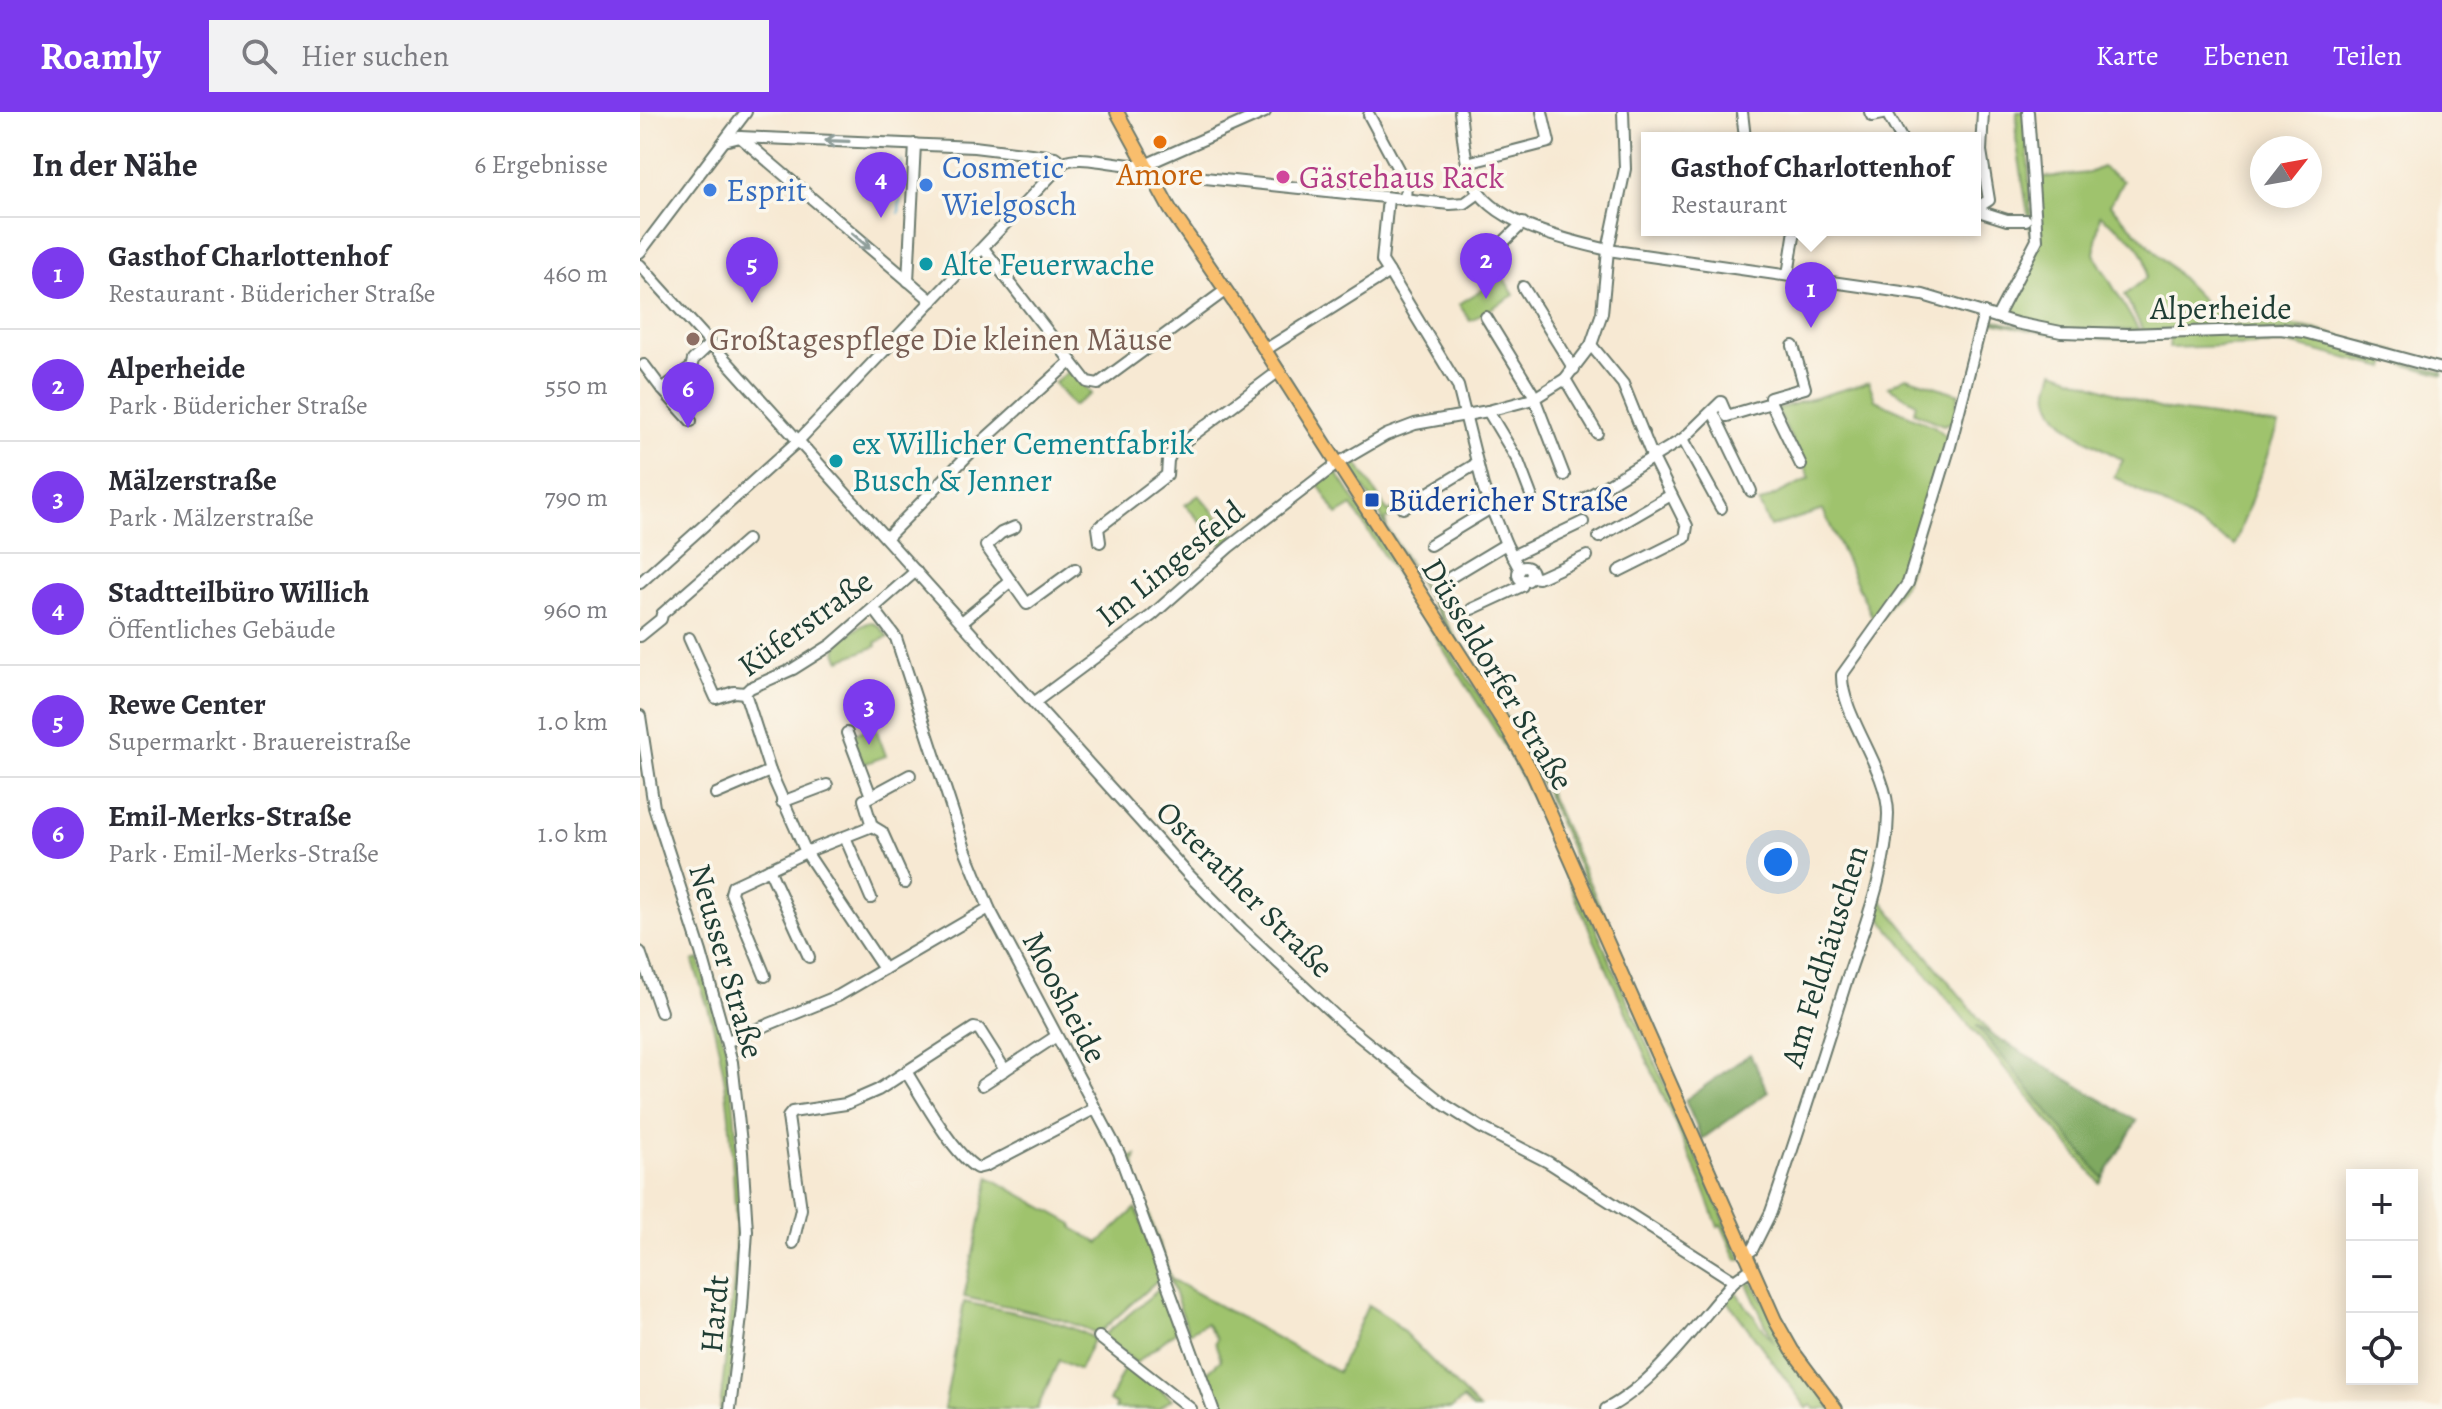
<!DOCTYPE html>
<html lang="de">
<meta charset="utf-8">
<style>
body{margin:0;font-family:Alegreya,serif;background:#f2f2f3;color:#2b2b33}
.controls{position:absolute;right:24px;bottom:24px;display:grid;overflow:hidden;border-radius:0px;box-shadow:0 4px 20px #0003}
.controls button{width:72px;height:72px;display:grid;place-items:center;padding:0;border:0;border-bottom:2px solid #e1e1e2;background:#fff;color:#2b2b33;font:40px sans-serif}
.compass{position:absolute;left:1610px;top:24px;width:72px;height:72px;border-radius:50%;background:#fff;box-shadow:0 4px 20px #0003;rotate:59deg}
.you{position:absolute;left:1138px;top:750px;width:28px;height:28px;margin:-20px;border:6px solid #fff;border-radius:50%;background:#1a73e8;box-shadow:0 0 0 12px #1a73e833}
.badge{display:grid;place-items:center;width:52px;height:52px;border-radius:50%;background:#7c3aed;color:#fff;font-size:26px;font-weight:700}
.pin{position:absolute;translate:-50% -66px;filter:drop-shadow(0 2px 4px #0008)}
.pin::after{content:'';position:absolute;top:42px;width:28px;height:24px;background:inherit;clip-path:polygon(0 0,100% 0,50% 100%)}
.popup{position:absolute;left:1001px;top:20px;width:340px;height:104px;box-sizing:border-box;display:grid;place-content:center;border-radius:0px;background:#fff;filter:drop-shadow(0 2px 6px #0005);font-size:26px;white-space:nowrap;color:#7c7c81}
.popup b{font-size:30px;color:#2b2b33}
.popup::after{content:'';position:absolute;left:50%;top:100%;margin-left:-16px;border:16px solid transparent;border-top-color:#fff}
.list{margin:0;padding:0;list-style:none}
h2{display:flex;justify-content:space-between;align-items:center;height:104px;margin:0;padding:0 32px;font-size:34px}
h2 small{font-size:26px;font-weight:400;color:#7c7c81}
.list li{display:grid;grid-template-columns:52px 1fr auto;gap:24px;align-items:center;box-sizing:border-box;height:112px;padding:0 32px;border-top:2px solid #e1e1e2}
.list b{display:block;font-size:30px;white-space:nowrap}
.list p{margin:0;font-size:26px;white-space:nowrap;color:#7c7c81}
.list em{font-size:26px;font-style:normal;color:#7c7c81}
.icon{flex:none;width:44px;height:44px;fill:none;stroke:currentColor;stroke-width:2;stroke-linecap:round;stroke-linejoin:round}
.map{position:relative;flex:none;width:1802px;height:1297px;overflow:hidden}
header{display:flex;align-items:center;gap:48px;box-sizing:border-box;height:112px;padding:0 40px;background:#7c3aed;color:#fff}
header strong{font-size:38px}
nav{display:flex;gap:44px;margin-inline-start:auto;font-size:28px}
.search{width:560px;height:72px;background:#f2f2f3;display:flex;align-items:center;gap:20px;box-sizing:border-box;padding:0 28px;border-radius:0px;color:#7c7c81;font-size:30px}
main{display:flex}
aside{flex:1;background:#fff}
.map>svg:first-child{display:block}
</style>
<header>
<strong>Roamly</strong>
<div class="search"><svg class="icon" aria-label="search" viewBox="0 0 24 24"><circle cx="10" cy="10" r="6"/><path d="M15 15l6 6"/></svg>Hier suchen</div>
<nav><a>Karte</a><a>Ebenen</a><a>Teilen</a></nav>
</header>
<main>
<aside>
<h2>In der Nähe<small>6 Ergebnisse</small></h2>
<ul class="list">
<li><span class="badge">1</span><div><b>Gasthof Charlottenhof</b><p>Restaurant · Büdericher Straße</p></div><em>460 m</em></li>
<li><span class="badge">2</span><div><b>Alperheide</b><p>Park · Büdericher Straße</p></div><em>550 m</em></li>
<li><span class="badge">3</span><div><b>Mälzerstraße</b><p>Park · Mälzerstraße</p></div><em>790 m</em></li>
<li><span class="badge">4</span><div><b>Stadtteilbüro Willich</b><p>Öffentliches Gebäude</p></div><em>960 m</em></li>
<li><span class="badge">5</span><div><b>Rewe Center</b><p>Supermarkt · Brauereistraße</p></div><em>1.0 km</em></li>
<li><span class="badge">6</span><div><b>Emil-Merks-Straße</b><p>Park · Emil-Merks-Straße</p></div><em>1.0 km</em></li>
</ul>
</aside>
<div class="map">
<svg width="1802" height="1297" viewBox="0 0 1802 1297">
<rect width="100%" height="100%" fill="#fbf7ec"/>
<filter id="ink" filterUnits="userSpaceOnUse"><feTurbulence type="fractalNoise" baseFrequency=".0125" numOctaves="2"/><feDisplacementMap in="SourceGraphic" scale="16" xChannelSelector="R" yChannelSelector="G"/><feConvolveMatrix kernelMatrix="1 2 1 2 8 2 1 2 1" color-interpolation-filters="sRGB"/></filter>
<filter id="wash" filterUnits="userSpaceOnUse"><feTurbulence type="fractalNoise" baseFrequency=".006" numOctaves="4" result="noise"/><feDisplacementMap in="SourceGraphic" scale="32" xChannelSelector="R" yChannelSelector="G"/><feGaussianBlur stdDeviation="1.8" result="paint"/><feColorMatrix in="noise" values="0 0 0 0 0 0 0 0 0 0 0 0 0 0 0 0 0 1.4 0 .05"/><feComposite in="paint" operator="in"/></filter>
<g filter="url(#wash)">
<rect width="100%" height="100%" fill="#f7e9d3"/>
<g fill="#9fc36d" stroke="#5f8050" stroke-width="2">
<path d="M1377,0H1386L1392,128L1376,27Z"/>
<path d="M1462,55L1483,69L1470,93L1586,212H1639L1670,216L1802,252V254L1668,218L1503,219L1485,183L1506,166C1514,137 1480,118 1460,103L1454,142L1499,219L1418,217L1367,205L1364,200L1393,144L1395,66L1449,61Z"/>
<path d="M863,165L874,183L830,209L819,192Z"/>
<path d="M1351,207L1391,218L1639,219L1667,224L1802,260V263L1748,248L1746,256L1649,232L1529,236L1530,226C1467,231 1410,224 1349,209Z"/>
<path d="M429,259L434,260L451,282L433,294L414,271Z"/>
<path d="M1414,259L1521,297L1638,313L1595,433L1474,364L1483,348C1459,334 1415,316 1409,285C1407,277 1412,267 1414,259Z"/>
<path d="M1266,265L1319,282L1313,310L1303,313L1274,300L1276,291L1248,275Z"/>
<path d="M1229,270L1235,288L1294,314L1309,326L1265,470L1236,513L1183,398L1130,415L1119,391L1170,366L1137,297Z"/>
<path d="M715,348L748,400L762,394L764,397L745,408L747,416L897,654L963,801H959L905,678L744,413L739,397L710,358Z"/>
<path d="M692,361H697L884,654L1102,1148H1097L1081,1112L1078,1115L1062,1072L884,669L858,623L712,394L697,403L678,372Z"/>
<path d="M559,383L594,424L582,433L545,393Z"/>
<path d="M231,510L239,514L248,525L236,530L237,534L200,548C197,543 195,540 197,535C202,525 221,513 231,510Z"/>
<path d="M235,614L246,644L224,652L209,624Z"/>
<path d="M1236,782L1351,921L1338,915L1463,1066L1460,1071L1232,796Z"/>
<path d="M59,847L85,933L94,996L103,1113L96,1112C92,1048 91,983 75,920C69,896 60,873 53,849Z"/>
<path d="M496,1043L494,1050L497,1066L531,1167L698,1260L728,1193L752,1208L839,1297H833L823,1287L811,1297H577L564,1263L581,1248L575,1230L577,1227L566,1211L549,1221L487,1048Z"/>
<path d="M349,1065L433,1112V1116L459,1131L496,1096L521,1165L458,1222C416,1202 369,1195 324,1185Z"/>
<path d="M96,1116L103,1122L101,1168L87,1297H80L94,1167Z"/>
<path d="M1105,1167L1113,1172L1191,1297H1175L1171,1293L1167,1296L1085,1185L1093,1176L1134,1231Z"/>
<path d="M524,1173L539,1217L496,1251L463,1224Z"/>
<path d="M324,1190C368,1200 414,1205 454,1226L439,1258L419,1248L397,1297H304Z"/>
<path d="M487,1250L532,1287L518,1297H475L477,1293L469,1289Z"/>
</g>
<g fill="#7fa960" stroke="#4f734a" stroke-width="2">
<path d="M1336,913L1497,1009L1463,1066Z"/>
<path d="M1110,942L1128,980L1062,1027L1045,988Z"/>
</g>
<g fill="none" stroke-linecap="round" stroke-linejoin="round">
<path stroke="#59b3d7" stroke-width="2" d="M259,101L262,50"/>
</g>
</g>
<g filter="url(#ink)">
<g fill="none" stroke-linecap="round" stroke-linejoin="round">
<g stroke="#6b796c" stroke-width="14">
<g id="minor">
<path d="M820,0C823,22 824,47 832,68C850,112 927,128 968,138L1283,183L1376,211L1421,220L1487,222L1640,217L1664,220L1802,257"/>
<path d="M1102,0L1105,26"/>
<path d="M1230,0L1232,4L1247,1L1261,26"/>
<path d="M729,3L766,72L765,88"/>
<path d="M100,25L292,189"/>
<path d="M84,29L100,25L334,35L415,45L423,51"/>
<path d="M827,51L909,30L902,0"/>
<path d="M527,62L810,92L825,91L839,81"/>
<path d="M748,86L742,149L749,160"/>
<path d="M1335,97L1349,88L1341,39L1343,0"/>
<path d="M1335,98L1367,108H1386"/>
<path d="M343,136L447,270L458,272L586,178"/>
<path d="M0,140L106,0"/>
<path d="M842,151L883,111"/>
<path d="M0,153L547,761L601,816L703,911L805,993L840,1015L908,1050L1094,1169"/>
<path d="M1148,163L1155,118"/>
<path d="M268,169L275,32"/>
<path d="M883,175L934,257"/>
<path d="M846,205L892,280L924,363"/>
<path d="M1357,205L1397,128L1388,0"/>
<path d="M951,233L983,272L1013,346L1047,414L1045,426L979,459"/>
<path d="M625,238L749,160L818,274L844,378L866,432L880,458"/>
<path d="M4,253L22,277"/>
<path d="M925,267L957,321"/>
<path d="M1131,291L1130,286L1165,276L1153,234"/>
<path d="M848,299L878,349L891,383"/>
<path d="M1073,300L1111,379"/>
<path d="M51,309L22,277L51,256L53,248L71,231"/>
<path d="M1043,327L1081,396"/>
<path d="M944,387L1043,327L1081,290L1087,304L1131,291L1161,353"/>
<path d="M763,396L836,352"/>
<path d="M375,415L361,421L346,434L387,492L435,457"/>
<path d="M247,425L334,337L431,249"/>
<path d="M959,425L1031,383"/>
<path d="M460,430L458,416L527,363L528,348L533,338L639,259"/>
<path d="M790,433L851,396"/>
<path d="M872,444L943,410"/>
<circle cx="885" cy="462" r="7"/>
<path d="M811,465L866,432"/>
<path d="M891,465L899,466L947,444"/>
<path d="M0,471L159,328L424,50C443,41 482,56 505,53L625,0"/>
<path d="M234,497L256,526L325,737L349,796L479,1041L573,1297"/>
<path d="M832,497L882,474L884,468"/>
<path d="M323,509L371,469"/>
<path d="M0,524L21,507L22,502L107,428"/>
<path d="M49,526L76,586L94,580L105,581"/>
<path d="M395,590L511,504L589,435L698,351L746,323L775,312L848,299L893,287L925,267L951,233L962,201L968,138L985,57L983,0"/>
<path d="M0,604L14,695L61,840L92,950L102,1040L107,1119L102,1196L90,1297"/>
<path d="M207,621L231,684"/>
<path d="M76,682L130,659"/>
<path d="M142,690L187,673"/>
<path d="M232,714L224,688L270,663"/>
<path d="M205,725L231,786"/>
<path d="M129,757L169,845"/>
<path d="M0,840L21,900"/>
<path d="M244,857L166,740L130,659L105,581L110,576L153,557L191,533L276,459"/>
<path d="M125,864L91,781L93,774L166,740L232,714L242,720L265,771"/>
<path d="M88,929L198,884L349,796"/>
<path d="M267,961C282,985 313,1042 337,1056L345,1054L454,997"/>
<path d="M342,973L415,925"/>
<path d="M153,1131L161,1097L148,1005L152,1000L206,992L238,978L334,916L339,917L365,958"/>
<path d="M1104,1142L1112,1138L1131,1100C1157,1025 1181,949 1205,873C1223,818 1247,760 1248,702C1248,657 1201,604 1202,563L1268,471L1310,334L1344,201"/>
<path d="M459,1225L551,1297"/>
<path d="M966,1297C1016,1271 1056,1212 1094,1169L1111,1157"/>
</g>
</g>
<g stroke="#6b796c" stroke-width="16">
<path id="major" d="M477,0L530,97L600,199L869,619L892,660L1135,1208L1152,1238L1196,1297"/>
</g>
<use href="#minor" stroke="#fff" stroke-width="10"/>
<use href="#major" stroke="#f9be6d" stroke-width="12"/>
</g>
<defs><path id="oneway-shaft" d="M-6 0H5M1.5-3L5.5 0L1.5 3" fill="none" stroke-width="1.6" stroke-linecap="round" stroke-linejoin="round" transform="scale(2)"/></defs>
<g stroke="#8f9e9a">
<use href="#oneway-shaft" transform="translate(197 29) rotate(-178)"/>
<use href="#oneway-shaft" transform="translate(221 129) rotate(41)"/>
</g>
</g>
<circle fill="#e8710a" stroke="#fbf7ec" stroke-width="3" cx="520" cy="30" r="8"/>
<circle fill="#d1479c" stroke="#fbf7ec" stroke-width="3" cx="643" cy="65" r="8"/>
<g fill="#3f7fe0" stroke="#fbf7ec" stroke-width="3">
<circle cx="286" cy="73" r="8"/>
<circle cx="70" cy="78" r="8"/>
</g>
<g fill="#0f9aa8" stroke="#fbf7ec" stroke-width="3">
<circle cx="286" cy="152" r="8"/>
<circle cx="196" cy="349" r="8"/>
</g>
<circle fill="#8d6e63" stroke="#fbf7ec" stroke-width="3" cx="53" cy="227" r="8"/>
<rect fill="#1a4fb4" stroke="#fbf7ec" stroke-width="3" x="724" y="380" width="16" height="16" rx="4"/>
<g text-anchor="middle" stroke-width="7" stroke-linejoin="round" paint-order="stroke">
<g font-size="32" fill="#366cbe" stroke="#fbf7ec" text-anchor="start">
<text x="302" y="66">Cosmetic<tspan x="302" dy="37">Wielgosch</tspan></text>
<text x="86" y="89">Esprit</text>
</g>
<g font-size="32" fill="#c56008" stroke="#fbf7ec">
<text x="520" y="73">Amore</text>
</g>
<g font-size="32" fill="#b23c85" stroke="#fbf7ec" text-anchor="start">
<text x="659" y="76">Gästehaus Räck</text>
</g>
<g font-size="32" fill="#0d838f" stroke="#fbf7ec" text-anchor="start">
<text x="302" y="163">Alte Feuerwache</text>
<text x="212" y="342">ex Willicher Cementfabrik<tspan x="212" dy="37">Busch &amp; Jenner</tspan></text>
</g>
<g font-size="32" fill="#1f3d34" stroke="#fbf7ec">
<text x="1581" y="207">Alperheide</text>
<text transform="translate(530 451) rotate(-39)" y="11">Im Lingesfeld</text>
<text transform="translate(165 511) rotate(-36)" y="11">Küferstraße</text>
<text transform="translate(858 562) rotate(59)" y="11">Düsseldorfer Straße</text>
<text transform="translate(605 777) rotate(45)" y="11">Osterather Straße</text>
<text transform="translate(1184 844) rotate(-73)" y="11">Am Feldhäuschen</text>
<text transform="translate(87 849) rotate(74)" y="11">Neusser Straße</text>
<text transform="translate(425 885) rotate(62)" y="11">Moosheide</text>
<text transform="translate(74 1202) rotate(-85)" y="11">Hardt</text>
</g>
<g font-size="32" fill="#785e54" stroke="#fbf7ec" text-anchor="start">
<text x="69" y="238">Großtagespflege Die kleinen Mäuse</text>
</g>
<g font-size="32" fill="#164399" stroke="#fbf7ec" text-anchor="start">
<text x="748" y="399">Büdericher Straße</text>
</g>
</g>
</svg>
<div class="controls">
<button>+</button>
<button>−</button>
<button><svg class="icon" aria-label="locate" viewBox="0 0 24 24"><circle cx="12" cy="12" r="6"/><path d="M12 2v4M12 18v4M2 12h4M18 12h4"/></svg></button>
</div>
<svg class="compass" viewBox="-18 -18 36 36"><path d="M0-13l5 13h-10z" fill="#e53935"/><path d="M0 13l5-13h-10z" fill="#7c7c81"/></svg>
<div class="you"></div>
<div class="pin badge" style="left:1171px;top:216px">1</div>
<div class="popup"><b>Gasthof Charlottenhof</b>Restaurant</div>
<div class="pin badge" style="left:846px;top:187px">2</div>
<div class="pin badge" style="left:229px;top:633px">3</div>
<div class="pin badge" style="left:241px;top:106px">4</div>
<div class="pin badge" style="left:112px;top:191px">5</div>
<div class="pin badge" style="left:48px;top:316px">6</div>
</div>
</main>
